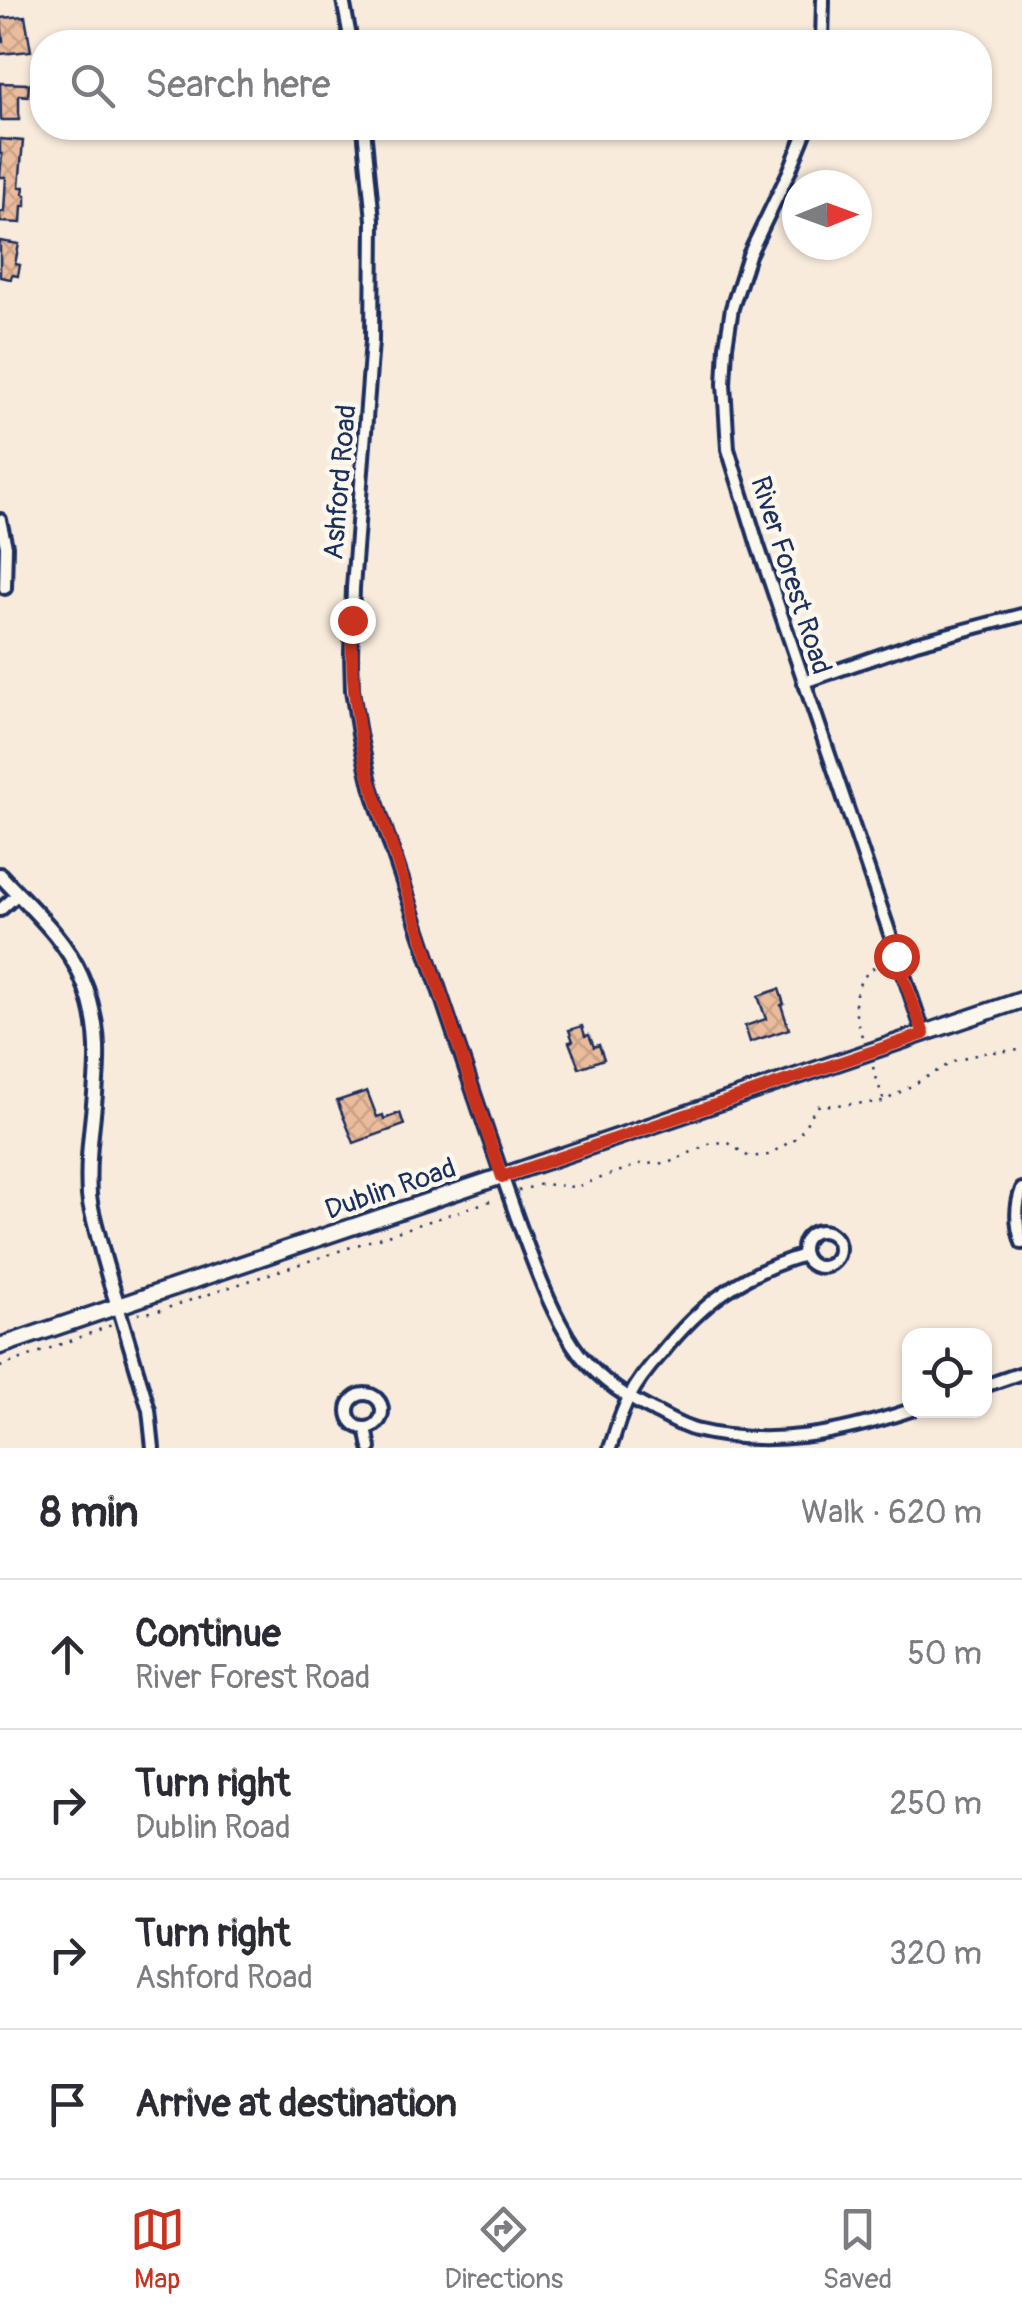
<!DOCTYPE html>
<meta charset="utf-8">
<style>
body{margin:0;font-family:Pangolin,sans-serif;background:#f7f7f7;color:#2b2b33}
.controls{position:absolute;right:30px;bottom:30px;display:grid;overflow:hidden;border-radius:20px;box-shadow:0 2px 8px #0004}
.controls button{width:90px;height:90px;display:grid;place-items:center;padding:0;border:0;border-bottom:2px solid #e1e1e2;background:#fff;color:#2b2b33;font:50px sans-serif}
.compass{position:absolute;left:782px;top:170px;width:90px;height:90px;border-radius:50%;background:#fff;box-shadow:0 2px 8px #0004;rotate:89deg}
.stop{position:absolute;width:30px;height:30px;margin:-22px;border:8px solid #c8321e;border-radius:50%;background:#fff}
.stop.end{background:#c8321e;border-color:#fff;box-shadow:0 2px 10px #0008}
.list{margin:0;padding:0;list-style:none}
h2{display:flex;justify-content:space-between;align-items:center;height:130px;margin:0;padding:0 40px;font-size:42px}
h2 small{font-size:32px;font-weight:400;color:#7c7c81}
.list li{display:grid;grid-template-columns:65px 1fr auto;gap:30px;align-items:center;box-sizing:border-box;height:150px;padding:0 40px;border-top:2px solid #e1e1e2}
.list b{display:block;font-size:38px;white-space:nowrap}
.list p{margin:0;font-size:32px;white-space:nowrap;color:#7c7c81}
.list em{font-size:32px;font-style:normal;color:#7c7c81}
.icon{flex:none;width:55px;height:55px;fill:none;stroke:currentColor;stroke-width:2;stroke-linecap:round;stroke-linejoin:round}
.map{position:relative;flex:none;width:1022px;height:1448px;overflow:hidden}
.search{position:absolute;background:#fff;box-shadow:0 2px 8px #0004;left:30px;right:30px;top:30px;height:110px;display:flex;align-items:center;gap:25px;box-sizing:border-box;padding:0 35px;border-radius:40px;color:#7c7c81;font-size:38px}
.sheet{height:730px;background:#fff}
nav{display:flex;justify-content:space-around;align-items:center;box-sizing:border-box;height:140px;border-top:2px solid #e1e1e2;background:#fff;font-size:28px;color:#7c7c81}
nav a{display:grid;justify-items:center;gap:5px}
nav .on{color:#c8321e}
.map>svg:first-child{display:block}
</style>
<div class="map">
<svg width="1022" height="1448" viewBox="0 0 1022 1448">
<defs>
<pattern id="building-cross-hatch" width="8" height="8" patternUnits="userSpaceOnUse" patternTransform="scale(2.5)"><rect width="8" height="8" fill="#ebbc9b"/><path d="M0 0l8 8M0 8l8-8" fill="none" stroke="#c9a288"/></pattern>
</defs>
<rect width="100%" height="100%" fill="#f8ebdc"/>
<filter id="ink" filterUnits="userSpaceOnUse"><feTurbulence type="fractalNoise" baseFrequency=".01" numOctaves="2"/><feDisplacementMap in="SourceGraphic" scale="20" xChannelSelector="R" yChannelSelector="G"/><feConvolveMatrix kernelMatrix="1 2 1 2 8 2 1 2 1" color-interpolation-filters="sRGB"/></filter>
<g filter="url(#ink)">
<g fill="url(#building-cross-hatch)" stroke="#1b2f5e" stroke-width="2.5">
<path d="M25,16L31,51L0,54V41H3L1,18Z"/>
<path d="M0,83L29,84L28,96L19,95V120H1Z"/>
<path d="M0,139L23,141L19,187H24L23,194L26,195V206H22L21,223L0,222V212H4L6,177H0L2,154H0Z"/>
<path d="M0,241L19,244L15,264L20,265L18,276L12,275L11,279L0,277Z"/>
<path d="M779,989L784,1004L781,1005L789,1029L750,1042L745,1026L766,1019L758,996Z"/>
<path d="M582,1026L585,1036L589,1035L594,1047L599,1045L604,1059L579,1068L569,1042L573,1041L569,1030Z"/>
<path d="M367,1091L377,1117L383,1115L384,1119L400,1113L404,1125L354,1143L337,1101Z"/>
</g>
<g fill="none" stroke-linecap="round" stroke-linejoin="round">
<g stroke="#1b2f5e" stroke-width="18">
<g id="minor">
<path d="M343,0L351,42"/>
<path d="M822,42L823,0"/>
<path d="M364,128L373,220L372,341L353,588L351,654L352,690L359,734L371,786L383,823C417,924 451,1025 485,1126C499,1167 513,1208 528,1248C541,1282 553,1314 573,1345C592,1374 623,1396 654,1411C667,1418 681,1426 695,1430C769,1448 840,1434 911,1410"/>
<path d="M807,128L789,172L749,255L732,308L726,346L724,384L728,449L758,546L924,1034"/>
<path d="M0,520L6,546L5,588"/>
<path d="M804,682L916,643L1022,615"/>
<path d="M0,910L18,894"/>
<path d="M1022,1189C1015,1207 1016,1225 1022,1243"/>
<circle cx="821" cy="1249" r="18"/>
<path d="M118,1306L149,1410L153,1448"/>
<path d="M984,1386L1022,1373"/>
<circle cx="365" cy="1411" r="17"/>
<path d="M366,1428L370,1448"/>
<path d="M610,1448C616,1432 620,1413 629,1398C637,1382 649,1367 661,1354C702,1303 741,1274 804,1255"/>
</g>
</g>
<g stroke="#1b2f5e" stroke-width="20">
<path id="tertiary" d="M0,875C29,907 63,935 81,976C115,1052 84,1118 89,1195C90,1207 94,1220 97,1232C103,1257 110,1282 118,1306"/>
</g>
<g stroke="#1b2f5e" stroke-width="21">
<path id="secondary" d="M0,1346L1022,1000"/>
</g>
<g stroke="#1b2f5e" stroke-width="2.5" stroke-dasharray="2.5 8" stroke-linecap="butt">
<path d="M862,1036C850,1003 851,978 886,960"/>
<path d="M873,1067L883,1099"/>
<path d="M518,1191L542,1184L576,1187L640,1164L668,1163L711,1143L727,1142L749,1157L768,1155L798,1137L817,1106L883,1102L953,1062L982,1053L1022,1050"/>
<path d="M138,1314L158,1311L496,1199"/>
<path d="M0,1367L112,1325"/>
</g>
<use href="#minor" stroke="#fbf7ec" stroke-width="10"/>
<use href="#tertiary" stroke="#fbf7ec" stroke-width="12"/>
<use href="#secondary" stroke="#fbf7ec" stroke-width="14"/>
</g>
</g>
<g fill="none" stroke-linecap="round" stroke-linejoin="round" filter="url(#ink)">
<path stroke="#c8321e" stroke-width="12" d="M352,620C350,674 356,725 369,778L502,1177L924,1034L896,956"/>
</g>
<g text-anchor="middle" stroke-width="9" stroke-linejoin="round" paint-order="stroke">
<g font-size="28" fill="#1b2f5e" stroke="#fbf7ec">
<text transform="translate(339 482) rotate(-85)" y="10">Ashford Road</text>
<text transform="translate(792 575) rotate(72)" y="10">River Forest Road</text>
<text transform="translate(390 1188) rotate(-19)" y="10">Dublin Road</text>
</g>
</g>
</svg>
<div class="controls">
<button><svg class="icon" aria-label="locate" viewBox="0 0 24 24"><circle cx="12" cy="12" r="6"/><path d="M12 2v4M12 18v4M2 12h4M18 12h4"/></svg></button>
</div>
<svg class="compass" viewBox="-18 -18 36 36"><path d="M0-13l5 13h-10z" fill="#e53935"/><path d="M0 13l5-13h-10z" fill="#7c7c81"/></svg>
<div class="stop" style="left:896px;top:956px"></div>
<div class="stop end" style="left:352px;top:620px"></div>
<div class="search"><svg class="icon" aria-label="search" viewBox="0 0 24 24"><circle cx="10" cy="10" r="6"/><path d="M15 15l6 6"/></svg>Search here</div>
</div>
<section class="sheet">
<h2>8 min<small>Walk · 620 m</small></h2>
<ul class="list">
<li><svg class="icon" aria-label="ahead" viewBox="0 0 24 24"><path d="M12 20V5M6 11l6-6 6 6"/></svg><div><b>Continue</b><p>River Forest Road</p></div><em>50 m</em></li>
<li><svg class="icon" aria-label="right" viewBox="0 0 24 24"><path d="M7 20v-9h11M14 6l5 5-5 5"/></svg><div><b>Turn right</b><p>Dublin Road</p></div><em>250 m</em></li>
<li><svg class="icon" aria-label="right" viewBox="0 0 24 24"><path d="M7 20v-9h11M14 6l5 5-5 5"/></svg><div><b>Turn right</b><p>Ashford Road</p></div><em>320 m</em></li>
<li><svg class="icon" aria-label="arrive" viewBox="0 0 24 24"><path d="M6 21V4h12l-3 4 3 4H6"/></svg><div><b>Arrive at destination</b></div></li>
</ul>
</section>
<nav>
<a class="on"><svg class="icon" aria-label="map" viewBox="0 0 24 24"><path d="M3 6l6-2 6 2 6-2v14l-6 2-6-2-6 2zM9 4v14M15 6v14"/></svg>Map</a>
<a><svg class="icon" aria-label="directions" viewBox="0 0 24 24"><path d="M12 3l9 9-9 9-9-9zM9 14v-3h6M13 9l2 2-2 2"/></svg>Directions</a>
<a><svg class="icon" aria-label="saved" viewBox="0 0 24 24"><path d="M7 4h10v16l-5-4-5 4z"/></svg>Saved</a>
</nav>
